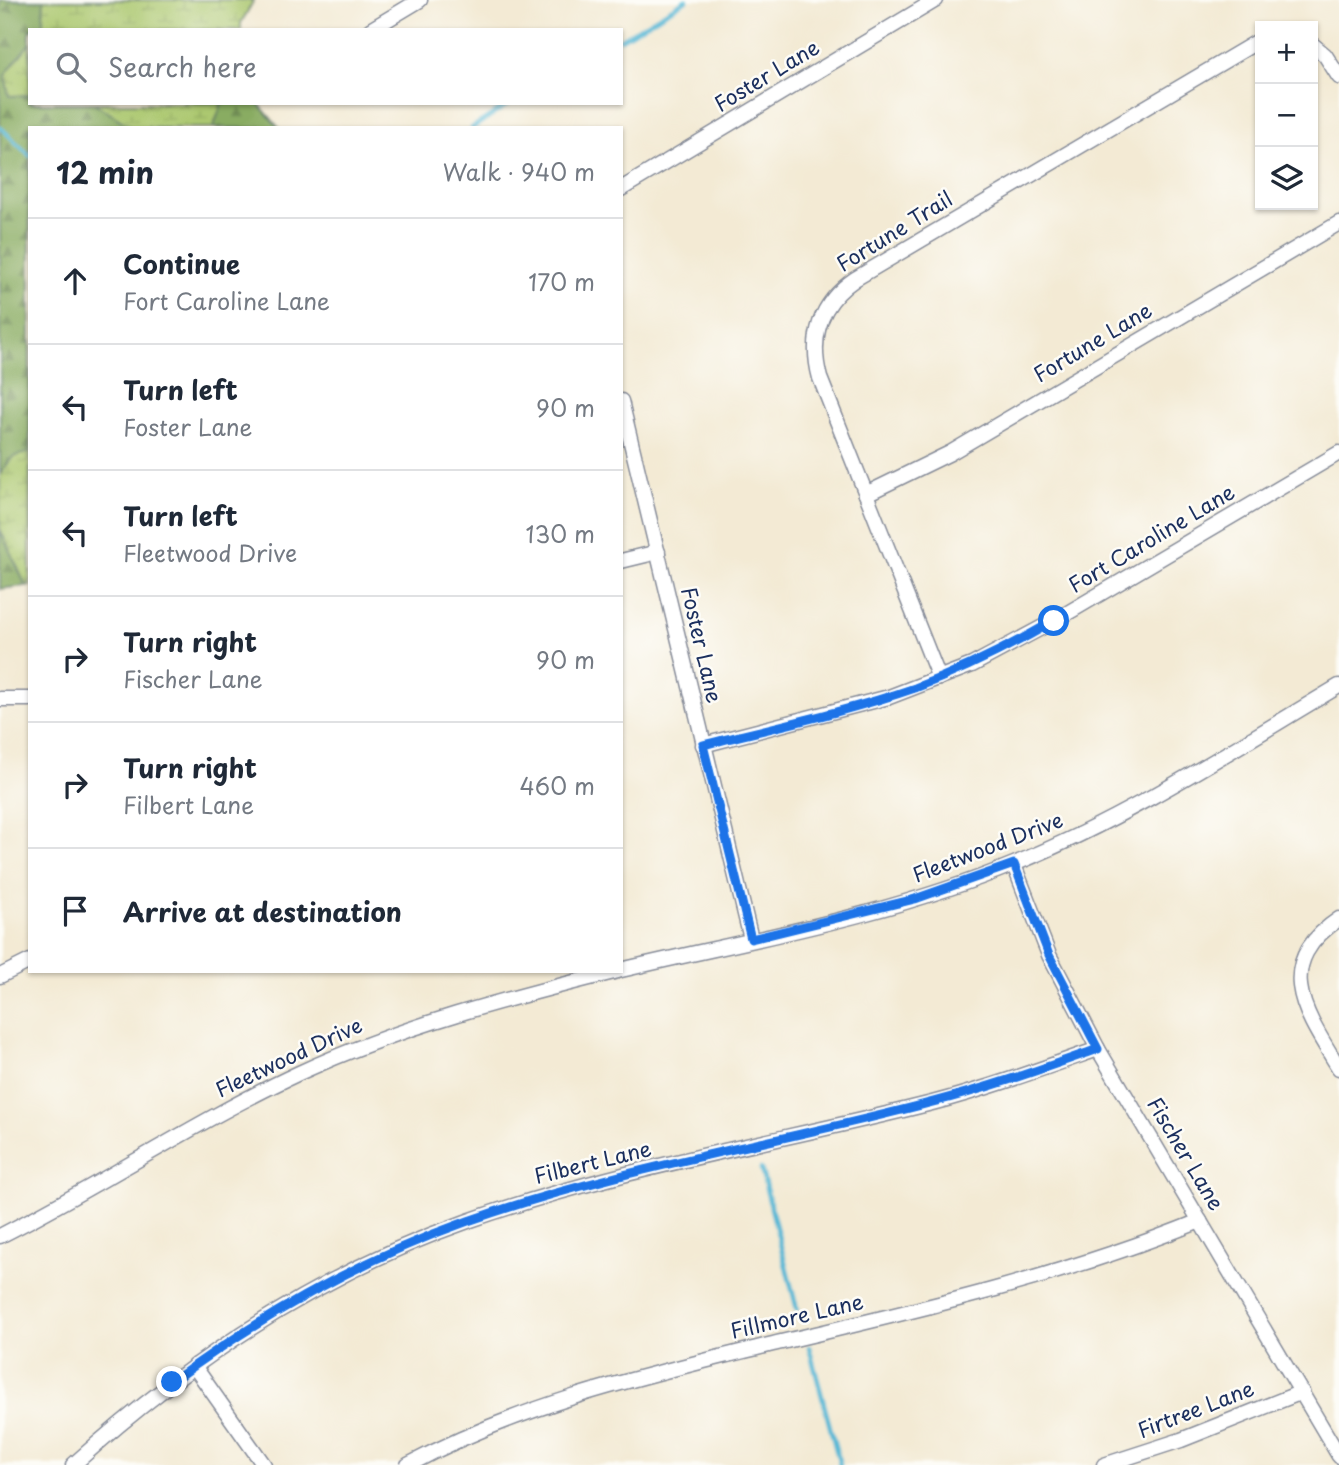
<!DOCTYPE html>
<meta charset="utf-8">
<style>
body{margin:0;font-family:"Playpen Sans",sans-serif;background:#f2f2f3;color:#1f2937}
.controls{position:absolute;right:21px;top:21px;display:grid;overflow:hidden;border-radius:0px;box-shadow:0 2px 5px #0004}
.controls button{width:63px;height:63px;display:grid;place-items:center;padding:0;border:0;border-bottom:2px solid #e0e1e3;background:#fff;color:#1f2937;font:35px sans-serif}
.stop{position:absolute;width:21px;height:21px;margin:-16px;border:5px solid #1a73e8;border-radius:50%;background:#fff}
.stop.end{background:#1a73e8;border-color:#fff;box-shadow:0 2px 7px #0008}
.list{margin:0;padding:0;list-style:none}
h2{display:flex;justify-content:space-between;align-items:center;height:91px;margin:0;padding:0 28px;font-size:30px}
h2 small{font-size:23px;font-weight:400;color:#747a83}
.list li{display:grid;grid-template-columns:46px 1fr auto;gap:21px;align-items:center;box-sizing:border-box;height:126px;padding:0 28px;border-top:2px solid #e0e1e3}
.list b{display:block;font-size:26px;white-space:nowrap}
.list p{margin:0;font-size:23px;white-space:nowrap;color:#747a83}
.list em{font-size:23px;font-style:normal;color:#747a83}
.icon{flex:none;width:38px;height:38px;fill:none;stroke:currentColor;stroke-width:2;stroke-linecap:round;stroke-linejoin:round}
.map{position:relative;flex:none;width:1339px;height:1465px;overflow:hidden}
.search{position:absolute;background:#fff;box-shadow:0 2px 5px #0004;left:28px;top:28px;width:595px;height:77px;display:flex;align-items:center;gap:18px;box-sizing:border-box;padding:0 24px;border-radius:0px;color:#747a83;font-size:26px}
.panel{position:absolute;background:#fff;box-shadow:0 2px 5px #0004;left:28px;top:126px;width:595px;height:847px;border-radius:0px}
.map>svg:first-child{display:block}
</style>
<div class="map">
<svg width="1339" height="1465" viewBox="0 0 1339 1465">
<defs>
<pattern id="forest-firs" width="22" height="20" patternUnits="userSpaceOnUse" patternTransform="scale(1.75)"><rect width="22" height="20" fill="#89ac62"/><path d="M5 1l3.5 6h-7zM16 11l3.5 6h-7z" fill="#6f8c54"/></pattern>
<pattern id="wetland-marsh" width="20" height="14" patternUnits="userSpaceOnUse" patternTransform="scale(1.75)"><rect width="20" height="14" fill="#acc86f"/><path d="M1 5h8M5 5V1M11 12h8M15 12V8" fill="none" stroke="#93ac63"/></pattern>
</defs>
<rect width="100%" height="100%" fill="#fdfcf7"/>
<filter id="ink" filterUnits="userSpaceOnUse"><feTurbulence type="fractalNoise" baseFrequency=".0143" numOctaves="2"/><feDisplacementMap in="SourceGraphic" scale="14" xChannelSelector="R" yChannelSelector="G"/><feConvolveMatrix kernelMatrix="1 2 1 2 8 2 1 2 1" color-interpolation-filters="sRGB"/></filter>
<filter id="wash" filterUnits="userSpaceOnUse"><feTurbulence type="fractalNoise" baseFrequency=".00686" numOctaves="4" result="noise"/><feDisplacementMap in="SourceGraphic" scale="28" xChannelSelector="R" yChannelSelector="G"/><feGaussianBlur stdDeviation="1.57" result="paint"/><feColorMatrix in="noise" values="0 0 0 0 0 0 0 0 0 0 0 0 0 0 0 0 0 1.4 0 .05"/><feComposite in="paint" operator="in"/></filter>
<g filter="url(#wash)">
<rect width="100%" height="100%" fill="#f3ead4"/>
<g fill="url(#forest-firs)" stroke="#526e60" stroke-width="2">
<path d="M0,0H44L43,23L39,30H30V43L5,75L9,96L30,95V103H94L133,128H30V452L13,457L0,474Z"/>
<path d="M222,103H258L279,128H213Z"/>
<path d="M0,529L26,586L0,589Z"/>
</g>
<g fill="url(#wetland-marsh)" stroke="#647c66" stroke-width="2">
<path d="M44,0H254L241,23V30H39L43,23Z"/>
<path d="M30,43V95L9,96L5,75Z"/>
<path d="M94,103H222L213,128H133Z"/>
<path d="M30,452V586H26L0,529V474L13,457Z"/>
</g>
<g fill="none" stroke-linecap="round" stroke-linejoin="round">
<g stroke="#57b8d5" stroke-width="4.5">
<path d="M621,39L686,0"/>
<path d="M0,127L30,156"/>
<path d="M472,128L510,103"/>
<path d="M761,1169L797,1309"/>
<path d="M809,1347L840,1465"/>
</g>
</g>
</g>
<g filter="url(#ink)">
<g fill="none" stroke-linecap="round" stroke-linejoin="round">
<g stroke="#878c99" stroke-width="17">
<g id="minor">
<path d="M370,30L420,0"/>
<path d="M1313,45L1325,55L1339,77"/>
<path d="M621,189L936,0"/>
<path d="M621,401L751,939"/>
<path d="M866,494L950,453L1339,223"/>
<path d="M621,561L658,552"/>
<path d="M939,678L820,378C809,337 820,303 855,279L1260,40"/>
<path d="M0,699H30"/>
<path d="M703,745L889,697L972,665L1054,621L1339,453"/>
<path d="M1014,865L1049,955L1098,1049L1339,1456"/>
<path d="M1339,919C1270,965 1306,1014 1339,1068"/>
<path d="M621,970C752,939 889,916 1014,864C1129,817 1233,749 1339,686"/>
<path d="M0,976L30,961"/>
<path d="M0,1236C101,1185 196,1121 299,1073C401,1026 509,998 618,971"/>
<path d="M194,1366L264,1465"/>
<path d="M73,1465C189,1360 320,1273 468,1221C618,1168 778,1142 932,1103C989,1088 1044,1068 1098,1049"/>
<path d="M408,1465C523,1403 647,1375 773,1344C918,1310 1062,1277 1200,1221"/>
<path d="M1104,1465L1181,1440L1302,1392"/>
</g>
</g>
<use href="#minor" stroke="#fff" stroke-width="14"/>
</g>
</g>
<g fill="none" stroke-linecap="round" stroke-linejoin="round" filter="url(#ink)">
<path stroke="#1a73e8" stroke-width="9" d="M172,1382C263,1315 361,1259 468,1221C618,1168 779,1143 933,1102C989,1088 1044,1068 1098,1049L1049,955L1014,864L915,899L751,939L703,745C774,727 846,712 915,688C963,670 1009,647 1054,621"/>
</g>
<g text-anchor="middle" stroke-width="5" stroke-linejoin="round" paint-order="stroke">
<g font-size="21" fill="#1b2f5e" stroke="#fdfcf7">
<text transform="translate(767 76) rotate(-31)" y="7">Foster Lane</text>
<text transform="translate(895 232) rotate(-32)" y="7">Fortune Trail</text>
<text transform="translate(1093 343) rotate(-31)" y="7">Fortune Lane</text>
<text transform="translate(1152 539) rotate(-31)" y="7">Fort Caroline Lane</text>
<text transform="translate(701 645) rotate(77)" y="7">Foster Lane</text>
<text transform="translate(988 848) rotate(-21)" y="7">Fleetwood Drive</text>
<text transform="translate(289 1058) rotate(-25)" y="7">Fleetwood Drive</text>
<text transform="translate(1185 1154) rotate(59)" y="7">Fischer Lane</text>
<text transform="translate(593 1163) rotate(-14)" y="7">Filbert Lane</text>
<text transform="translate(797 1317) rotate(-13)" y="7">Fillmore Lane</text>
<text transform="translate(1196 1410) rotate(-21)" y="7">Firtree Lane</text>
</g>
</g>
</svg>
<div class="controls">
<button>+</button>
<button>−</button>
<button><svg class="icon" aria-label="layers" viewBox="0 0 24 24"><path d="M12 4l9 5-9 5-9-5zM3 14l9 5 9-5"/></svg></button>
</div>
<div class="stop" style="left:1054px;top:621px"></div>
<div class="stop end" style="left:172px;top:1382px"></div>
<div class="search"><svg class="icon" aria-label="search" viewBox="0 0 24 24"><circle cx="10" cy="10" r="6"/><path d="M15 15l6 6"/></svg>Search here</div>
<section class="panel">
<h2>12 min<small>Walk · 940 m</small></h2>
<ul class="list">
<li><svg class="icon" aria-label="ahead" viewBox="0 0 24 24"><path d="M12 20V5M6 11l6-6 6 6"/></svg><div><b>Continue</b><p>Fort Caroline Lane</p></div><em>170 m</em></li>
<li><svg class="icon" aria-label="left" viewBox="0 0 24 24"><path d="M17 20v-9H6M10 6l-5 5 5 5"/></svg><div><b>Turn left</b><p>Foster Lane</p></div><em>90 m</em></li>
<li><svg class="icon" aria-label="left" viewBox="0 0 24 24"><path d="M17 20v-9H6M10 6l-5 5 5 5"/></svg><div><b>Turn left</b><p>Fleetwood Drive</p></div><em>130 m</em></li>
<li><svg class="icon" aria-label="right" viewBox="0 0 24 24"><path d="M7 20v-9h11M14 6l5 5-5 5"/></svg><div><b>Turn right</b><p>Fischer Lane</p></div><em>90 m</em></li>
<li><svg class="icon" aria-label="right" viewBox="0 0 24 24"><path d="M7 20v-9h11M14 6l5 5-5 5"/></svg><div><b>Turn right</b><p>Filbert Lane</p></div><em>460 m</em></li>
<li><svg class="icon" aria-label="arrive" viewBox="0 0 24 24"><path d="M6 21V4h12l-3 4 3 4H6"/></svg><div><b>Arrive at destination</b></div></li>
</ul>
</section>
</div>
